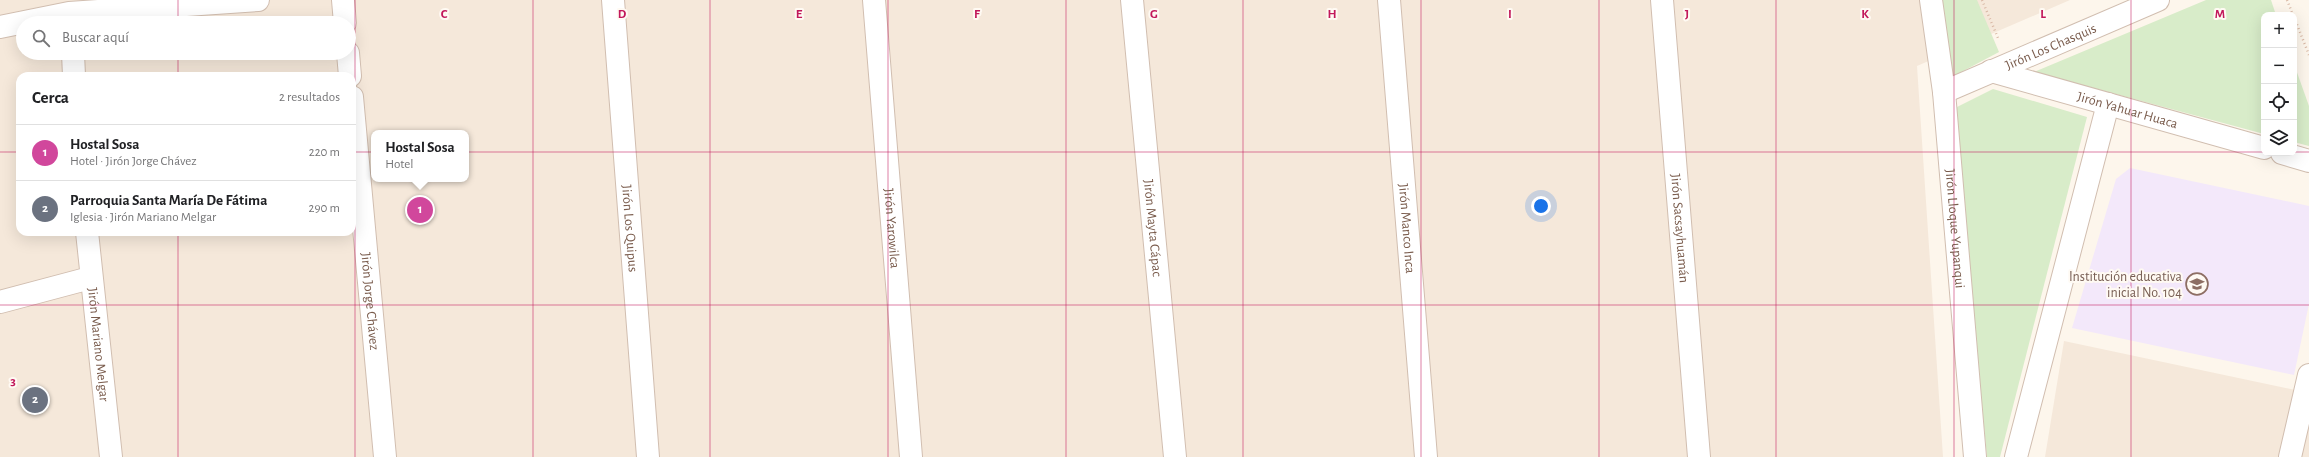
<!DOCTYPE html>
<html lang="es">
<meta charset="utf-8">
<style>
body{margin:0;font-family:"Alegreya Sans",sans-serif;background:#f2f2f2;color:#202124}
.controls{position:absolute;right:12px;top:12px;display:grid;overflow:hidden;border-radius:8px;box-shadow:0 4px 16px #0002}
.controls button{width:36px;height:36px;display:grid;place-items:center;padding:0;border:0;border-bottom:1px solid #e0e0e0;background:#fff;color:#202124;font:20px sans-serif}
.you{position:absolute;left:1541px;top:206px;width:14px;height:14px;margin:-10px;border:3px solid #fff;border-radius:50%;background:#1a73e8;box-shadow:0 0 0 6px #1a73e833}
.badge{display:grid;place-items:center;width:26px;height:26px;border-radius:50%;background:#e76f51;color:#fff;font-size:13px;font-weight:700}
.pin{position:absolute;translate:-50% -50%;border:2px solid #fff;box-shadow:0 1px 4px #0006}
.popup{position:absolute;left:371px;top:130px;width:98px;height:52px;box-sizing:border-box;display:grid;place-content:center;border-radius:8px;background:#fff;filter:drop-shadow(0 1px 3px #0005);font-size:13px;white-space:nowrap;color:#757577}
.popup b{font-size:15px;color:#202124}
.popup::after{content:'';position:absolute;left:50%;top:100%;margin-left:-8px;border:8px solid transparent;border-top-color:#fff}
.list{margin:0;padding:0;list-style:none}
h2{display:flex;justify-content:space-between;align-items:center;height:52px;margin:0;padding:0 16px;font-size:17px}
h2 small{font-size:13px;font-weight:400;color:#757577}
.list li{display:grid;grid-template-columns:26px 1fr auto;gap:12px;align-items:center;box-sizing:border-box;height:56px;padding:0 16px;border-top:1px solid #e0e0e0}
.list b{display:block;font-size:15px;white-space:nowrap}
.list p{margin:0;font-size:13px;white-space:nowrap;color:#757577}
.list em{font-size:13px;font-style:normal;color:#757577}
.icon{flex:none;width:22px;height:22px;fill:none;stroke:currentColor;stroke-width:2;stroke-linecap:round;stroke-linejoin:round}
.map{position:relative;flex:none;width:2309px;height:457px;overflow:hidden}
.search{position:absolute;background:#fff;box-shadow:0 4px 16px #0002;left:16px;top:16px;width:340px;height:44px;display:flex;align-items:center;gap:10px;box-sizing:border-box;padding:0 14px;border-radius:22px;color:#757577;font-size:15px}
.panel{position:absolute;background:#fff;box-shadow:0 4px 16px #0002;left:16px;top:72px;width:340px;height:164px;border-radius:12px}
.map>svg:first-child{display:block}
</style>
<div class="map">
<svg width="2309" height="457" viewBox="0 0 2309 457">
<rect width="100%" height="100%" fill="#fdf6ec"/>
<g fill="#f5e8da" fill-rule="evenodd">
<path d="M0,0H2070L1917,66L1943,457H0ZM23,23H349V53H23ZM20,76H352V232H20ZM374,133H466V179H374Z"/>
<path d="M2064,341L2309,393V457H2045Z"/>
</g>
<path fill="#f3e8fa" d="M2130,168L2309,206V304L2294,375L2072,328L2116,179Z"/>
<g fill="#d8ecc9">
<path d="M1939,0H1977L1999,52L1950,78Z"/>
<path d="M2206,0H2271L2276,15H2264V134L2034,72Z"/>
<path d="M2294,64L2309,106V146L2294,142Z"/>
<path d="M1993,89L2087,117L2000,457H1987L1953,109Z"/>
</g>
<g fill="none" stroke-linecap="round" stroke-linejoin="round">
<g stroke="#d1beb0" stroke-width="24">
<g id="minor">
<path d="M343,0L345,23"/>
<path id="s1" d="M613,0L648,457"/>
<path id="s2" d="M874,0L911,457"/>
<path id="s3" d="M1132,0L1175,457"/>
<path id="s4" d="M1389,0L1426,457"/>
<path id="s5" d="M1662,0L1699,457"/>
<path id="s6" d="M1931,0L1944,92L1975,457"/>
<path d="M0,27L69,13L258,0"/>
<path d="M73,53L74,76"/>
<path d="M348,53L350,76"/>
<path id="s7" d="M1991,71L2264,148"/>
<path id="s8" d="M1944,92L2158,0"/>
<path id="s9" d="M352,97L385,457"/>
<path d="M2282,153L2309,161"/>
<path id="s10" d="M87,232L111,457"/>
<path d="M0,302L90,278"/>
<path d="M2016,457L2108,104"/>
<path d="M2290,457L2309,375"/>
</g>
</g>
<g stroke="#d9b8a5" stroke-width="2.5" stroke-dasharray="1 3" stroke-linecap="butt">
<path d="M1982,0L1998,38"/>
<path d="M2287,0L2293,15"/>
<path d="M2294,17L2309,55"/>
</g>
<use href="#minor" stroke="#fff" stroke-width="22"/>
</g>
<path fill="none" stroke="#c2185b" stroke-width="1" stroke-opacity="0.55" d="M178,0V23M355,0V457M533,0V457M710,0V457M888,0V457M1066,0V457M1243,0V457M1421,0V457M1599,0V457M1776,0V457M1954,0V457M2131,0V457M178,53V76M0,152H20M352,152H2264M2294,152H2309M178,232V457M0,305H2309"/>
<defs>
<g id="school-ring" transform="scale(1.15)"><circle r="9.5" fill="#fffaf3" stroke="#8d6e63" stroke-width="1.5"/><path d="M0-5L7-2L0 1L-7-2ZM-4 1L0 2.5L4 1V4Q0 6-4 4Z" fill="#8d6e63"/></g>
</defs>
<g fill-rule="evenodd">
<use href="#school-ring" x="2197" y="284"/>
</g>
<g text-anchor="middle" stroke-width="4" stroke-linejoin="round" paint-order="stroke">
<g font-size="14" fill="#7a5c4d" stroke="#fffaf3">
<text dy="5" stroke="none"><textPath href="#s8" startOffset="116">Jirón Los Chasquis</textPath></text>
<text dy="5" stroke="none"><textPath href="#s7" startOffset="142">Jirón Yahuar Huaca</textPath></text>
<text dy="5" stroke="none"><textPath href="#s1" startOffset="229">Jirón Los Quipus</textPath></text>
<text dy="5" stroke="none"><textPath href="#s2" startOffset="229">Jirón Yarowilca</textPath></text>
<text dy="5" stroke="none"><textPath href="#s3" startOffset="229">Jirón Mayta Cápac</textPath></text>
<text dy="5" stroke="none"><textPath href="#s4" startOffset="229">Jirón Manco Inca</textPath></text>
<text dy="5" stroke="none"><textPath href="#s5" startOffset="229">Jirón Sacsayhuamán</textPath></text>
<text dy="5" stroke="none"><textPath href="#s6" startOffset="230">Jirón Lloque Yupanqui</textPath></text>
<text dy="5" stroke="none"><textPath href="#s9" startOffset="205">Jirón Jorge Chávez</textPath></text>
<text dy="5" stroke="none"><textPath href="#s10" startOffset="113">Jirón Mariano Melgar</textPath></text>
</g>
<g font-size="14" fill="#785e54" stroke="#fffaf3" text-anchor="end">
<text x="2182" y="281">Institución educativa<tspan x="2182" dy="16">inicial No. 104</tspan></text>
</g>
</g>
<g font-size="13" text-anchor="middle" font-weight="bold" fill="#c2185b" stroke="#fffaf3" stroke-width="4" stroke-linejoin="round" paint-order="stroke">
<text x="444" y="18">C</text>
<text x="622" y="18">D</text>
<text x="799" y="18">E</text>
<text x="977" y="18">F</text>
<text x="1154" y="18">G</text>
<text x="1332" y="18">H</text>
<text x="1510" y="18">I</text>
<text x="1687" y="18">J</text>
<text x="1865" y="18">K</text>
<text x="2043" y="18">L</text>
<text x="2220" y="18">M</text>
<text x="13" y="385">3</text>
</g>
</svg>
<div class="controls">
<button>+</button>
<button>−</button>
<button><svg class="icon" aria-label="locate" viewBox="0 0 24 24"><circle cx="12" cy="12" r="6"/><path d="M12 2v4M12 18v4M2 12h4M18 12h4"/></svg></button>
<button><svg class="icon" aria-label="layers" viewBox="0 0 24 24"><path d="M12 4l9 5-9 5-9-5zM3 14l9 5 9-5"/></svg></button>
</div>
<div class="you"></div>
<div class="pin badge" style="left:420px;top:210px;background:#d1479c">1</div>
<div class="popup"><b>Hostal Sosa</b>Hotel</div>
<div class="pin badge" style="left:35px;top:400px;background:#6b7280">2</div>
<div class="search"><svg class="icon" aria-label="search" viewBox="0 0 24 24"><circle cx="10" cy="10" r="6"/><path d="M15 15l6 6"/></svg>Buscar aquí</div>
<section class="panel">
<h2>Cerca<small>2 resultados</small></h2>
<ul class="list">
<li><span class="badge" style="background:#d1479c">1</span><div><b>Hostal Sosa</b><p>Hotel · Jirón Jorge Chávez</p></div><em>220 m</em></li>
<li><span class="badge" style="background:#6b7280">2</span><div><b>Parroquia Santa María De Fátima</b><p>Iglesia · Jirón Mariano Melgar</p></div><em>290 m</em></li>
</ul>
</section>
</div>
